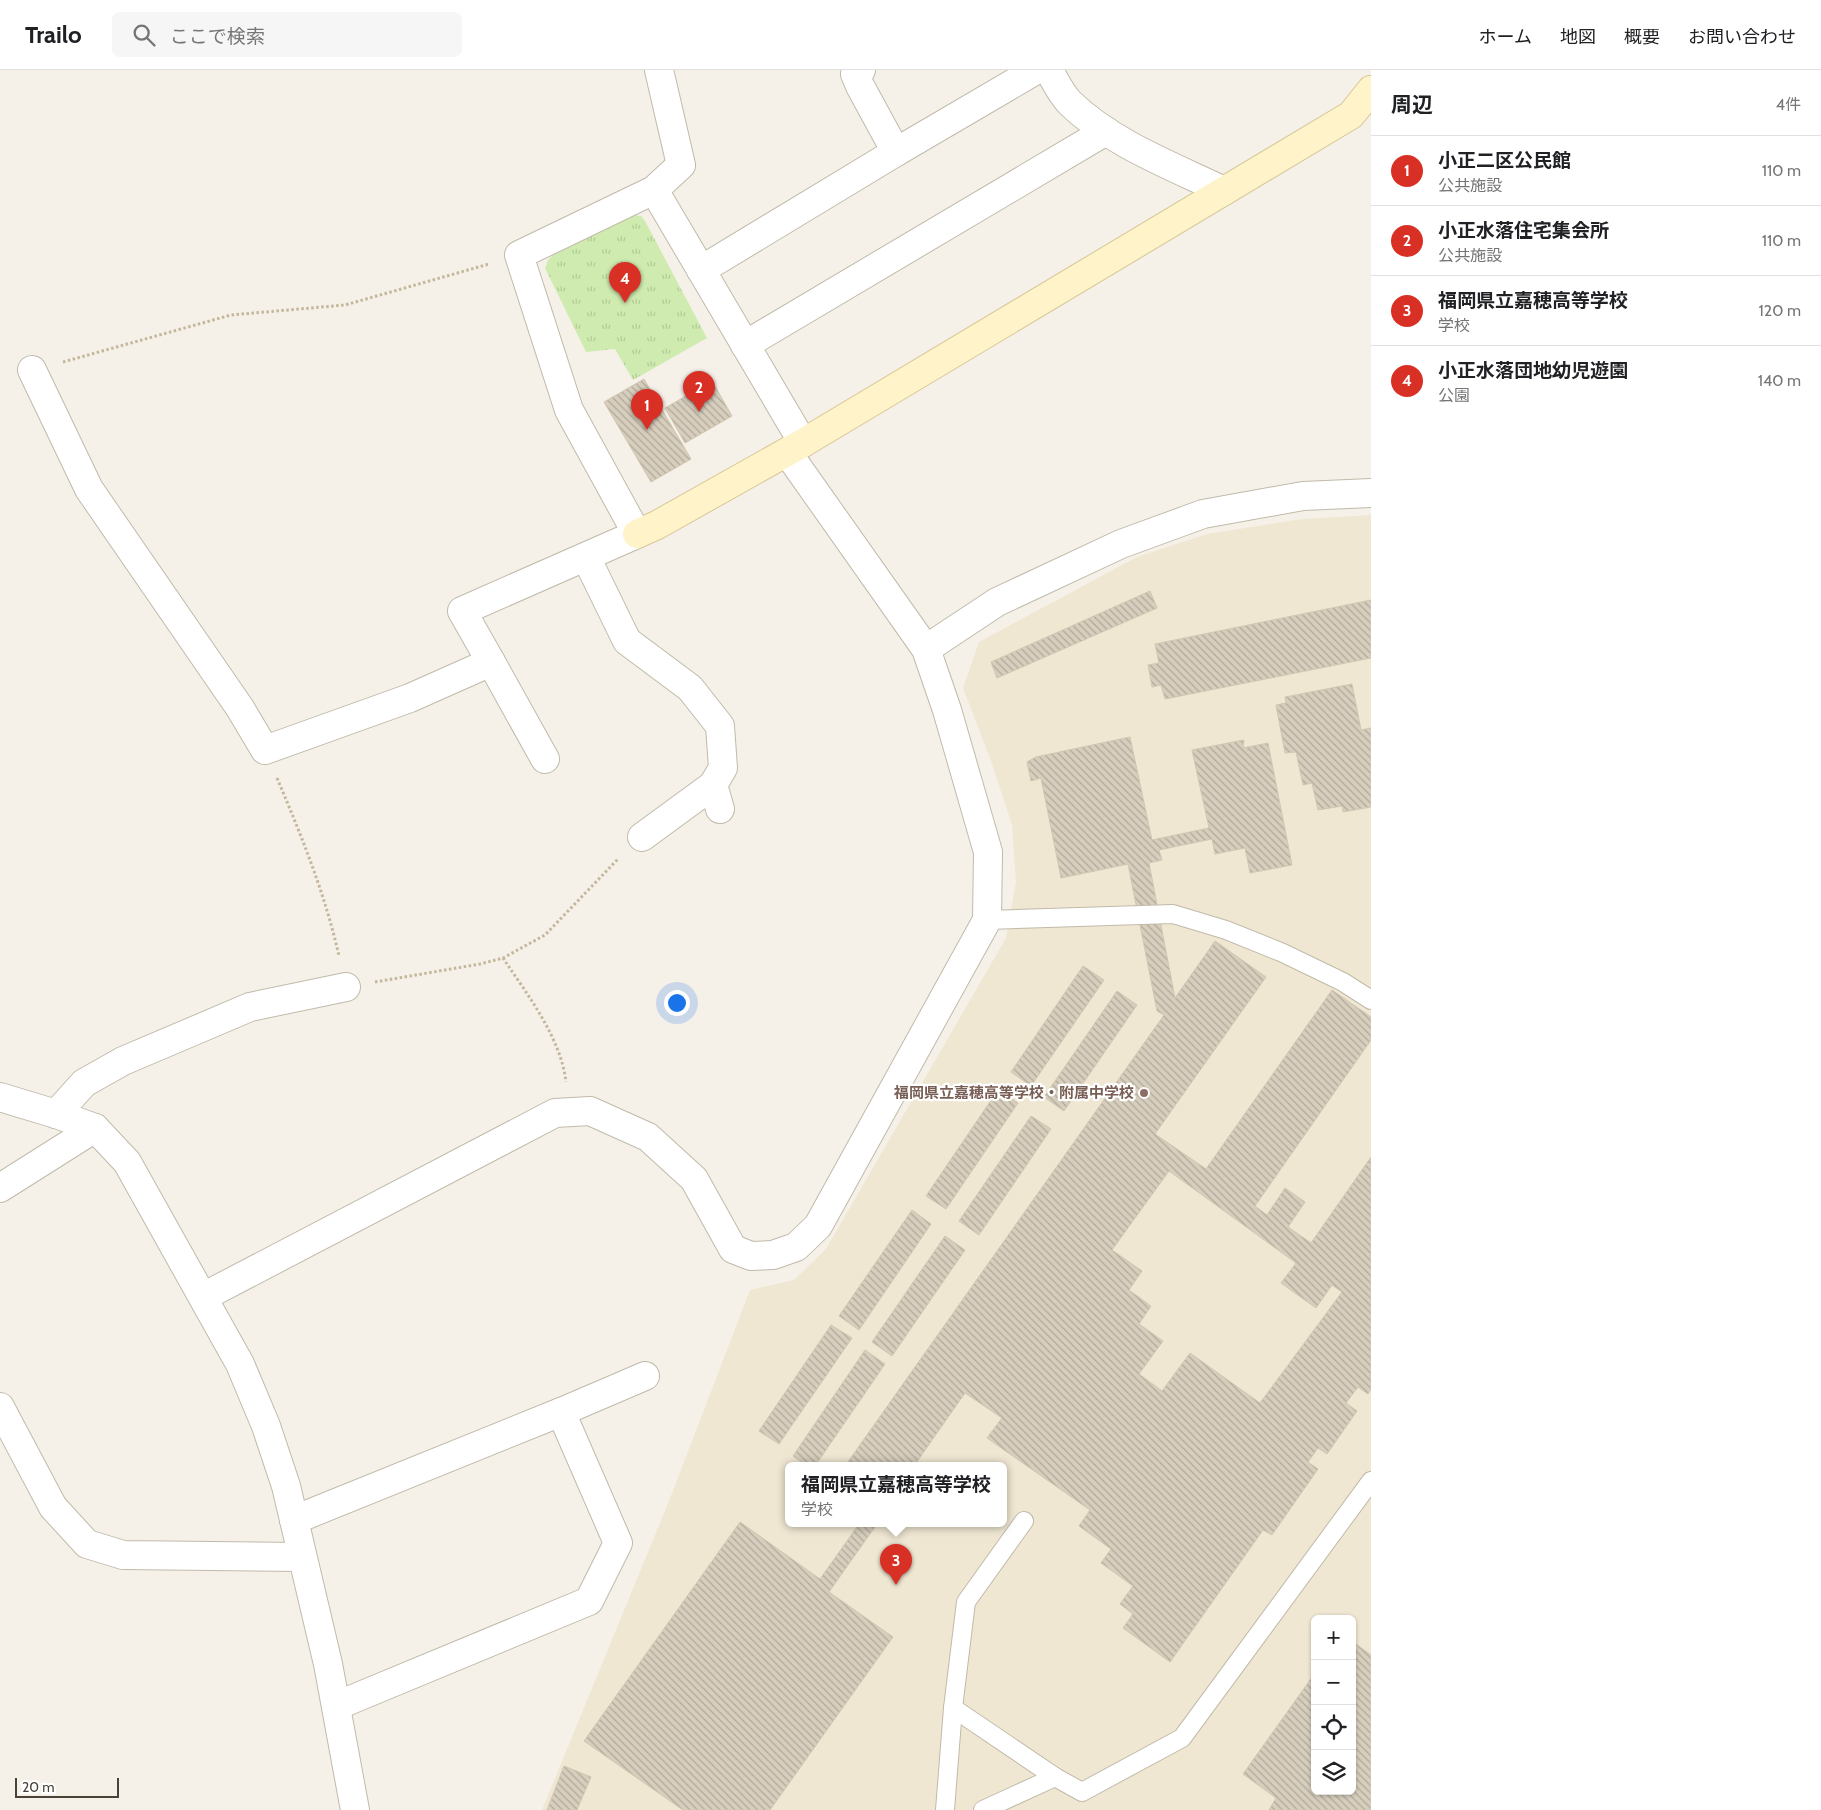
<!DOCTYPE html>
<html lang="ja">
<meta charset="utf-8">
<style>
body{margin:0;font-family:Cabin,"Noto Sans JP",sans-serif;background:#f6f6f6;color:#202124}
.controls{position:absolute;right:15px;bottom:15px;display:grid;overflow:hidden;border-radius:8px;box-shadow:0 1px 4px #0004}
.controls button{width:45px;height:45px;display:grid;place-items:center;padding:0;border:0;border-bottom:1px solid #e0e0e0;background:#fff;color:#202124;font:25px sans-serif}
.scale{position:absolute;left:15px;bottom:12px;width:104px;box-sizing:border-box;padding-left:5px;border:2px solid #494236;border-top:0;font-size:14px;line-height:18px;white-space:nowrap;color:#494236;-webkit-text-stroke:4px #fff;paint-order:stroke}
.you{position:absolute;left:676px;top:932px;width:18px;height:18px;margin:-12px;border:4px solid #fff;border-radius:50%;background:#1a73e8;box-shadow:0 0 0 8px #1a73e833}
.badge{display:grid;place-items:center;width:32px;height:32px;border-radius:50%;background:#d93025;color:#fff;font-size:16px;font-weight:700}
.pin{position:absolute;translate:-50% -41px;filter:drop-shadow(0 1px 2px #0008)}
.pin::after{content:'';position:absolute;top:26px;width:18px;height:15px;background:inherit;clip-path:polygon(0 0,100% 0,50% 100%)}
.popup{position:absolute;left:785px;top:1392px;width:222px;height:65px;box-sizing:border-box;display:grid;place-content:center;border-radius:8px;background:#fff;filter:drop-shadow(0 1px 4px #0005);font-size:16px;white-space:nowrap;color:#757577}
.popup b{font-size:19px;color:#202124}
.popup::after{content:'';position:absolute;left:50%;top:100%;margin-left:-10px;border:10px solid transparent;border-top-color:#fff}
.list{margin:0;padding:0;list-style:none}
h2{display:flex;justify-content:space-between;align-items:center;height:65px;margin:0;padding:0 20px;font-size:21px}
h2 small{font-size:16px;font-weight:400;color:#757577}
.list li{display:grid;grid-template-columns:32px 1fr auto;gap:15px;align-items:center;box-sizing:border-box;height:70px;padding:0 20px;border-top:1px solid #e0e0e0}
.list b{display:block;font-size:19px;white-space:nowrap}
.list p{margin:0;font-size:16px;white-space:nowrap;color:#757577}
.list em{font-size:16px;font-style:normal;color:#757577}
.icon{flex:none;width:28px;height:28px;fill:none;stroke:currentColor;stroke-width:2;stroke-linecap:round;stroke-linejoin:round}
.map{position:relative;flex:none;width:1371px;height:1740px;overflow:hidden}
header{display:flex;align-items:center;gap:30px;box-sizing:border-box;height:70px;padding:0 25px;background:#fff;border-bottom:1px solid #e0e0e0}
header strong{font-size:24px}
nav{display:flex;gap:28px;margin-inline-start:auto;font-size:18px}
.search{width:350px;height:45px;background:#f6f6f6;display:flex;align-items:center;gap:12px;box-sizing:border-box;padding:0 18px;border-radius:8px;color:#757577;font-size:19px}
main{display:flex}
aside{flex:1;background:#fff}
.map>svg:first-child{display:block}
</style>
<header>
<strong>Trailo</strong>
<div class="search"><svg class="icon" aria-label="search" viewBox="0 0 24 24"><circle cx="10" cy="10" r="6"/><path d="M15 15l6 6"/></svg>ここで検索</div>
<nav><a>ホーム</a><a>地図</a><a>概要</a><a>お問い合わせ</a></nav>
</header>
<main>
<div class="map">
<svg width="1371" height="1740" viewBox="0 0 1371 1740">
<defs>
<pattern id="grass-tufts" width="24" height="20" patternUnits="userSpaceOnUse" patternTransform="scale(1.25)"><rect width="24" height="20" fill="#cfebaf"/><path d="M3 7l-1-3M5 7V3M7 7l1-3M15 17l-1-3M17 17v-4M19 17l1-3" fill="none" stroke="#b3cb97"/></pattern>
<pattern id="building-back-hatch" width="6" height="6" patternUnits="userSpaceOnUse" patternTransform="scale(1.25)"><rect width="6" height="6" fill="#d7cebd"/><path d="M-1 5l2 2M0 0l6 6M5-1l2 2" fill="none" stroke="#b0a99a"/></pattern>
</defs>
<rect width="100%" height="100%" fill="#f5f1e9"/>
<path fill="#efe7d2" fill-rule="evenodd" d="M1371,445V1740H542L669,1431L750,1220L794,1210L826,1179L1006,868L1016,812L1012,755L992,694L963,618L979,572L1137,487L1207,464L1302,449ZM788,1396H1004V1454H788ZM1315,1549H1352V1721H1315Z"/>
<path fill="url(#grass-tufts)" d="M634,145L641,146L645,151L707,268L633,310L615,279L586,282L545,198L548,190L554,184Z"/>
<g fill="url(#building-back-hatch)" stroke="#d3c6b0" fill-rule="evenodd">
<path d="M644,309L691,389L651,412L604,332Z"/>
<path d="M712,311L732,346L685,373L665,338Z"/>
<path d="M1150,521L1157,538L997,608L991,592Z"/>
<path d="M1371,530V588L1165,629L1161,615L1152,617L1148,595L1159,593L1155,574Z"/>
<path d="M1352,614L1361,660L1371,658V737L1343,742L1342,736L1318,740L1312,713L1303,715L1296,682L1285,683L1276,635L1286,633L1285,627Z"/>
<path d="M1130,667L1152,770L1209,758L1192,680L1244,670L1243,678L1268,673L1292,795L1250,803L1245,778L1215,784L1212,769L1159,780L1162,790L1149,793L1175,928L1215,871L1266,907L1155,1064L1206,1099L1332,920L1371,947V970L1255,1136L1267,1145L1285,1118L1305,1132L1288,1157L1311,1173L1371,1087V1319L1368,1324L1358,1317L1346,1333L1357,1341L1327,1384L1318,1378L1308,1392L1318,1399L1272,1465L1263,1460L1170,1592L1123,1558L1133,1544L1120,1534L1133,1516L1101,1493L1111,1479L1079,1456L1090,1440L987,1368L1002,1348L965,1323L914,1396H845L1164,945L1157,941L1128,794L1061,808L1041,708L1031,711L1027,692L1036,687ZM1169,1101L1296,1193L1281,1213L1316,1238L1332,1215L1342,1222L1260,1333L1190,1283L1162,1321L1139,1304L1163,1271L1139,1254L1151,1236L1129,1220L1142,1201L1112,1180Z"/>
<path d="M1083,896L1104,910L1031,1016L1011,1002Z"/>
<path d="M1117,921L1137,935L1064,1041L1044,1027Z"/>
<path d="M998,1020L1018,1033L946,1139L926,1126Z"/>
<path d="M1031,1046L1051,1059L979,1165L959,1151Z"/>
<path d="M912,1140L931,1154L859,1260L839,1246Z"/>
<path d="M945,1166L965,1180L892,1286L872,1272Z"/>
<path d="M831,1255L852,1268L779,1374L759,1361Z"/>
<path d="M865,1280L885,1294L815,1396H807L793,1386Z"/>
<path d="M740,1452L820,1509L859,1454H877L829,1522L893,1567L770,1740H683L584,1671Z"/>
<path d="M1352,1571L1371,1585V1740H1269L1276,1728L1243,1704L1315,1603V1721H1352Z"/>
<path d="M564,1696L591,1707L577,1740H547Z"/>
</g>
<g fill="none" stroke-linecap="round" stroke-linejoin="round">
<g stroke="#c1baaa" stroke-width="20">
<g id="lane">
<path d="M987,850L1173,844L1226,860L1283,883L1343,912L1371,930"/>
<path d="M953,1638L966,1532L1024,1451"/>
<path d="M1055,1707L1082,1722L1182,1668L1371,1411"/>
<path d="M945,1740L953,1638L1055,1707L983,1740"/>
</g>
</g>
<g stroke="#c1baaa" stroke-width="30">
<g id="street">
<path d="M1049,0C1055,11 1061,24 1070,33C1111,73 1172,96 1224,121"/>
<path d="M896,82L1036,0"/>
<path d="M654,120L803,373"/>
<path d="M701,200L896,82L860,16L855,4L861,0"/>
<path d="M745,275L1106,61"/>
<path d="M32,300L89,419L240,638L265,680L410,628L491,592L462,541L637,464L569,340L519,185L654,120L681,95L659,0"/>
<path d="M586,487L627,571L690,618L720,656L723,698L713,715L720,739"/>
<path d="M926,579L997,532L1121,474L1203,444L1303,426L1371,423"/>
<path d="M491,592L545,689"/>
<path d="M642,767L713,715"/>
<path d="M0,1027L56,1044L95,1058L127,1092L240,1294L266,1356L286,1416L328,1594L355,1740"/>
<path d="M56,1044L84,1013L123,991L250,937L346,917"/>
<path d="M0,1118L95,1058"/>
<path d="M203,1227L555,1043L590,1041L648,1067L694,1109L733,1179L751,1186L773,1185L796,1177L818,1156L987,850L988,782L947,640L926,579L787,382"/>
<path d="M0,1337L53,1437L87,1474L123,1485L302,1487"/>
<path d="M561,1342L645,1306"/>
<path d="M294,1450L561,1342L618,1473L589,1531L336,1636"/>
</g>
</g>
<g stroke="#d7c796" stroke-width="30">
<path id="secondary" d="M637,464L657,455L803,373L1351,45L1371,20"/>
</g>
<g stroke="#c4b69b" stroke-width="3" stroke-dasharray="2.5 2.5" stroke-linecap="butt">
<path d="M63,292L231,245L345,235L489,194"/>
<path d="M277,708C302,767 325,824 339,886"/>
<path d="M503,888C527,924 561,968 566,1012"/>
<path d="M375,912L480,894L503,888L545,865L618,789"/>
</g>
<use href="#lane" stroke="#fff" stroke-width="18"/>
<use href="#street" stroke="#fff" stroke-width="28"/>
<use href="#secondary" stroke="#fff3c9" stroke-width="28"/>
</g>
<circle fill="#8d6e63" stroke="#fff" stroke-width="2" cx="1144" cy="1023" r="5"/>
<g text-anchor="middle" stroke-width="4.5" stroke-linejoin="round" paint-order="stroke">
<g font-size="15" font-weight="bold" fill="#785e54" stroke="#fff" text-anchor="end">
<text x="1134" y="1028">福岡県立嘉穂高等学校・附属中学校</text>
</g>
</g>
</svg>
<div class="controls">
<button>+</button>
<button>−</button>
<button><svg class="icon" aria-label="locate" viewBox="0 0 24 24"><circle cx="12" cy="12" r="6"/><path d="M12 2v4M12 18v4M2 12h4M18 12h4"/></svg></button>
<button><svg class="icon" aria-label="layers" viewBox="0 0 24 24"><path d="M12 4l9 5-9 5-9-5zM3 14l9 5 9-5"/></svg></button>
</div>
<div class="scale">20 m</div>
<div class="you"></div>
<div class="pin badge" style="left:647px;top:360px">1</div>
<div class="pin badge" style="left:699px;top:342px">2</div>
<div class="pin badge" style="left:896px;top:1515px">3</div>
<div class="popup"><b>福岡県立嘉穂高等学校</b>学校</div>
<div class="pin badge" style="left:625px;top:233px">4</div>
</div>
<aside>
<h2>周辺<small>4件</small></h2>
<ul class="list">
<li><span class="badge">1</span><div><b>小正二区公民館</b><p>公共施設</p></div><em>110 m</em></li>
<li><span class="badge">2</span><div><b>小正水落住宅集会所</b><p>公共施設</p></div><em>110 m</em></li>
<li><span class="badge">3</span><div><b>福岡県立嘉穂高等学校</b><p>学校</p></div><em>120 m</em></li>
<li><span class="badge">4</span><div><b>小正水落団地幼児遊園</b><p>公園</p></div><em>140 m</em></li>
</ul>
</aside>
</main>
